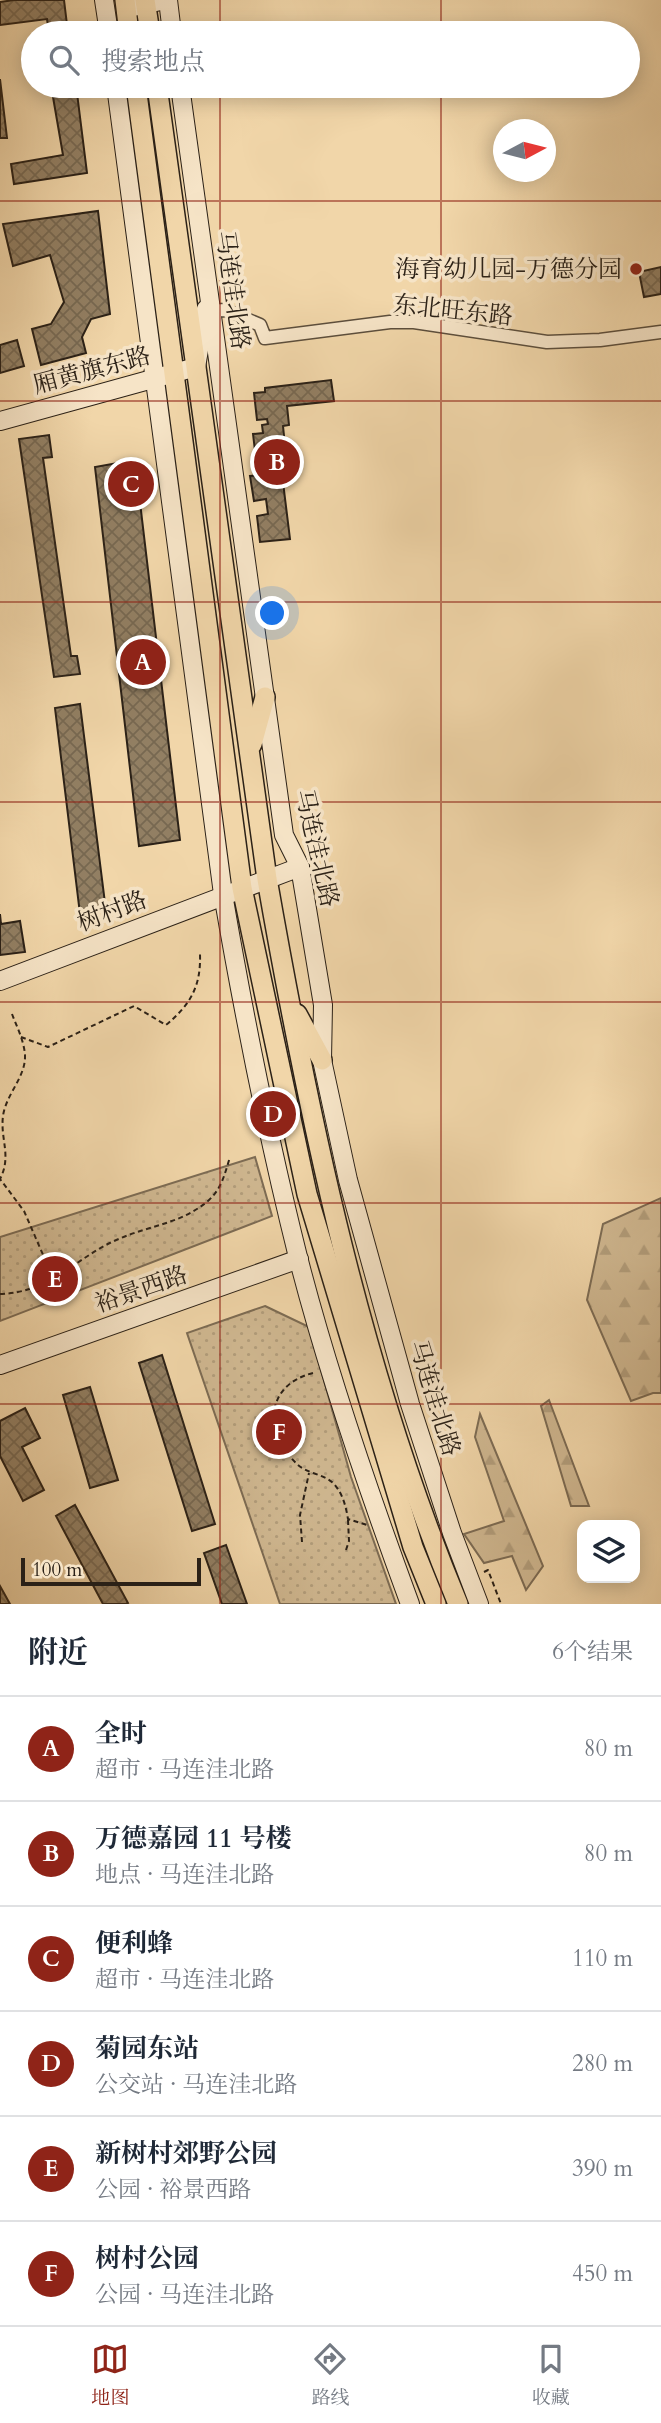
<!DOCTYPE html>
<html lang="zh">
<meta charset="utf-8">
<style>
body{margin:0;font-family:Cardo,"Noto Serif SC",serif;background:#f2f2f3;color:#1f2937}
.controls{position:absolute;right:21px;bottom:21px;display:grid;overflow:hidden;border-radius:14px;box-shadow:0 4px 18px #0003}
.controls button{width:63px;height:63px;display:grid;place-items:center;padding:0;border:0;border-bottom:2px solid #e0e1e3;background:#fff;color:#1f2937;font:35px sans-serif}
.compass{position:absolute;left:493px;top:119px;width:63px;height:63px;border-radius:50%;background:#fff;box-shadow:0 4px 18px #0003;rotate:83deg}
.scale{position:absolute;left:21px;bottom:18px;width:180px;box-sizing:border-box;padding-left:7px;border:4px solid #2b2117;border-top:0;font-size:19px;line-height:24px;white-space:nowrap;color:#2b2117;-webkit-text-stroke:5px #f6e4c7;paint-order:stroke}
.you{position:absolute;left:273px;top:614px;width:24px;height:24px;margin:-18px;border:5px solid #fff;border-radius:50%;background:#1a73e8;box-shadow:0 0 0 10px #1a73e833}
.badge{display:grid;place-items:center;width:46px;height:46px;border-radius:50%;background:#8f2418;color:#fff;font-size:23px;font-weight:700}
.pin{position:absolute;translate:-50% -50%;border:4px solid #fff;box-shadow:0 2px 7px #0006}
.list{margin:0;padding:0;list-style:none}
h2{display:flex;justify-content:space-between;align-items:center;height:91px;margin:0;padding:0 28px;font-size:30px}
h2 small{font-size:23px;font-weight:400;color:#747a83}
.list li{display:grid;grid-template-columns:46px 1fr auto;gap:21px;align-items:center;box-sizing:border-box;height:105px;padding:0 28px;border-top:2px solid #e0e1e3}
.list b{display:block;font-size:26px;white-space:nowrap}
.list p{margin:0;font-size:23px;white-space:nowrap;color:#747a83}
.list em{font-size:23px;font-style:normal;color:#747a83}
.icon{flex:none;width:38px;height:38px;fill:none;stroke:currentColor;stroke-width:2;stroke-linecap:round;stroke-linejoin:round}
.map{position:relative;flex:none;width:661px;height:1604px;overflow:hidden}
.search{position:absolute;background:#fff;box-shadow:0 4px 18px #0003;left:21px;right:21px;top:21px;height:77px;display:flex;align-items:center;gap:18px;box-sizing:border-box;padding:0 24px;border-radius:38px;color:#747a83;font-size:26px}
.sheet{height:721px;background:#fff}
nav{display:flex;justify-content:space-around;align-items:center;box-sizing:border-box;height:98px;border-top:2px solid #e0e1e3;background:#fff;font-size:19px;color:#747a83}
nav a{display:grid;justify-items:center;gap:4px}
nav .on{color:#8f2418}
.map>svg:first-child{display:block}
</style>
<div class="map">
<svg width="661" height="1604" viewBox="0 0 661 1604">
<defs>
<pattern id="grass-dots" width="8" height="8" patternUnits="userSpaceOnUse" patternTransform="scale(1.75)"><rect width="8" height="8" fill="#cfb790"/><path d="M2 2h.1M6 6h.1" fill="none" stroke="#b29d7b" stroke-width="1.8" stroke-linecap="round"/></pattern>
<pattern id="forest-firs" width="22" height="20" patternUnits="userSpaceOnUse" patternTransform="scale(1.75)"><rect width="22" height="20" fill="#cfb790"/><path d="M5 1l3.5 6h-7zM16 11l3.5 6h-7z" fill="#b29d7b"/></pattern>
<pattern id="building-cross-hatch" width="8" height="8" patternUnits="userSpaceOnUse" patternTransform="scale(1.75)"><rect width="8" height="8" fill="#927f63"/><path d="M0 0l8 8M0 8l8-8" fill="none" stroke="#776851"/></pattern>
</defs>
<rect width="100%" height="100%" fill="#f1d6a9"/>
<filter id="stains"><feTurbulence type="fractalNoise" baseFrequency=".00286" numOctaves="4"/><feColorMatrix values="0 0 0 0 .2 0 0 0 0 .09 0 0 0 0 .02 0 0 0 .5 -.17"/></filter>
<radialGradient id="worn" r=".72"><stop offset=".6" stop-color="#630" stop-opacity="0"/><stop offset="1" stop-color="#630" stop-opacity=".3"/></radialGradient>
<g fill="url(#grass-dots)" stroke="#7d6c54" stroke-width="2">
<path d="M255,1157L272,1216L0,1321V1237Z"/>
<path d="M265,1306L309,1327L351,1477L396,1604H280L187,1333Z"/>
</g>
<g fill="url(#forest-firs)" stroke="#7d6c54" stroke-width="2">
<path d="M661,1198V1393H653L631,1401L587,1300L603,1224Z"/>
<path d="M549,1400L589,1506H571L541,1406Z"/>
<path d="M480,1414L543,1566L526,1590L512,1556L484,1563L464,1534L504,1521L475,1437Z"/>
</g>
<g fill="url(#building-cross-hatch)" stroke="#2b2117" stroke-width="2">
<path d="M14,0H64L68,33H49L47,19L0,25V2Z"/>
<path d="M0,79L7,138H0Z"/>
<path d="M77,93L87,173L14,184L11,164L63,155L53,97Z"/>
<path d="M98,211L110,314L91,319L82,337L86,353L41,365L32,329L51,324L64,302L50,255L13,266L3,224Z"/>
<path d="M661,267V294L644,297L639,272Z"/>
<path d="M17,340L24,366L0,373V345Z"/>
<path d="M331,380L334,401L287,406L289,425L283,426L287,465L281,466L290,539L260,542L257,516L268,514L266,499L254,501L250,476L260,475L259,467L268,466L267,458L256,459L253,434L263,433L262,425L268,424L267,419L257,420L254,393L265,392V388Z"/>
<path d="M49,435L52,457L43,458L71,656H77L80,674L54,677L19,439Z"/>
<path d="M135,460L180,840L139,846L95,467Z"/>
<path d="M80,704L106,911L80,914L55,708Z"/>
<path d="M0,914L1,924L20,921L25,952L0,955Z"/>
<path d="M162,1355L215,1524L192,1531L139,1363Z"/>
<path d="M90,1387L118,1480L90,1488L63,1395Z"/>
<path d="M25,1408L40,1438L22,1447L44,1490L23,1501L0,1456V1421Z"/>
<path d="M75,1505L128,1603L126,1604H103L56,1516Z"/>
<path d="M226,1545L247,1604H222L204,1553Z"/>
<path d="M0,1586L10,1604H0Z"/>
</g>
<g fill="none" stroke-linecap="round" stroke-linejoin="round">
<g stroke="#5c4e3c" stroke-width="15">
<path id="street" d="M211,311L225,310L260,325L265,338L390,322H414L547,342L600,340L661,332"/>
</g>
<g stroke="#2b2117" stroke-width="20">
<g id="secondary">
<path d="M104,0L109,33"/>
<path d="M168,0L172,33"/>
<path d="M133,7L165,0"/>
<path d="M116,86L223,894C244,1016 268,1137 298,1257C328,1374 368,1490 410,1604"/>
<path d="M180,86L284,835L300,867L323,1005L322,1060L348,1180L410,1404L452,1533L479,1604"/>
<path d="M0,421L196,367L206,309"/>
<path d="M0,981L300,867"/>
<path d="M0,1365L299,1259"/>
</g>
</g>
<g stroke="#2b2117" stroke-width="22">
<g id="primary">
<path d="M125,0L129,33"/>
<path d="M145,0L150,33"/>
<path d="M136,86L242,888L307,1194L413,1547L436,1604"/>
<path d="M157,86L267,879C310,1125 362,1373 458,1604"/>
<path d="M252,744L265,697"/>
<path d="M297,1014L322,1060"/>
</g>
</g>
<g stroke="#2b2117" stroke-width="2" stroke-dasharray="5 3.5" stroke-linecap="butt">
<path d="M12,1014C17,1027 24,1041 25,1055C26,1077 6,1094 3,1116C0,1139 12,1156 0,1179L24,1211L54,1280"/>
<path d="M21,1037L48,1047L134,1006L166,1025C191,1004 201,986 200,954"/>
<path d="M0,1294C51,1293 78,1255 121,1238C152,1225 183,1223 209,1200C222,1188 225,1173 230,1157"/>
<path d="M313,1373C265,1385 263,1432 297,1464C307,1474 325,1474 334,1484C343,1494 346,1507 348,1519L367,1525"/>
<path d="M302,1542L300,1515L309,1473"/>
<path d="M346,1550L349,1541L348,1520"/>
<path d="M484,1572L488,1570L501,1604"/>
</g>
<use href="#street" stroke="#f6e4c7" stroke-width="12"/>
<use href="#secondary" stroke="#f6e4c7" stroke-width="18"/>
<use href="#primary" stroke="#f1d6a9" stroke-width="19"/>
</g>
<path fill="none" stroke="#8f2418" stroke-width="2" stroke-opacity="0.55" d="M220,0V33M441,0V33M220,86V1604M441,86V1604M0,201H661M0,401H661M0,602H661M0,802H661M0,1002H661M0,1203H661M0,1404H661"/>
<circle fill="#8f2418" stroke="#f6e4c7" stroke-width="2.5" cx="636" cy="269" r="7"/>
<g text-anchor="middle" stroke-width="7" stroke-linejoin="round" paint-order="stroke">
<g font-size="24" fill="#2b2117" stroke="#f6e4c7" text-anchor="end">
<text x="622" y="277">海育幼儿园-万德分园</text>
</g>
<g font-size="24" fill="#2b2117" stroke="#f6e4c7">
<text transform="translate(233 290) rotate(82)" y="8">马连洼北路</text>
<text transform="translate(453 310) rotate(6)" y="8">东北旺东路</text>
<text transform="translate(92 370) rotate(-15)" y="8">厢黄旗东路</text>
<text transform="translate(317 848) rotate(77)" y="8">马连洼北路</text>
<text transform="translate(112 911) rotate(-21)" y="8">树村路</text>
<text transform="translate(141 1289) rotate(-19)" y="8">裕景西路</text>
<text transform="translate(435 1398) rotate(73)" y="8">马连洼北路</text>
</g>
</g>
<rect width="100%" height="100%" filter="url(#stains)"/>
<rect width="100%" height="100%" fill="url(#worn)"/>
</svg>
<div class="controls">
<button><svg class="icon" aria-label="layers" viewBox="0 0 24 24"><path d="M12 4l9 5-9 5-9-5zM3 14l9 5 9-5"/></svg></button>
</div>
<svg class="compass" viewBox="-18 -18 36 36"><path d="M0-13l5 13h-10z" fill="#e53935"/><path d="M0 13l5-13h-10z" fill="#747a83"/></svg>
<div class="scale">100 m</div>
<div class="you"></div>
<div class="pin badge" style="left:143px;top:662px">A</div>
<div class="pin badge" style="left:277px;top:462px">B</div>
<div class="pin badge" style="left:131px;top:484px">C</div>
<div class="pin badge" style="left:273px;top:1114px">D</div>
<div class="pin badge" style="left:55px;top:1279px">E</div>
<div class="pin badge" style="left:279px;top:1432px">F</div>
<div class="search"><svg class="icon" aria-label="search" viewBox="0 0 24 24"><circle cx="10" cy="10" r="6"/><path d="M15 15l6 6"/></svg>搜索地点</div>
</div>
<section class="sheet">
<h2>附近<small>6个结果</small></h2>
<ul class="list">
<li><span class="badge">A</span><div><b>全时</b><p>超市 · 马连洼北路</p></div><em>80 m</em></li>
<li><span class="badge">B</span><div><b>万德嘉园 11 号楼</b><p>地点 · 马连洼北路</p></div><em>80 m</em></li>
<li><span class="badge">C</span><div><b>便利蜂</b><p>超市 · 马连洼北路</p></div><em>110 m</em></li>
<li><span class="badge">D</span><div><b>菊园东站</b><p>公交站 · 马连洼北路</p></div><em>280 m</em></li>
<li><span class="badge">E</span><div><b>新树村郊野公园</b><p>公园 · 裕景西路</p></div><em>390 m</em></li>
<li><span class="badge">F</span><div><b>树村公园</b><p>公园 · 马连洼北路</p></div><em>450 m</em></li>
</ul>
</section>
<nav>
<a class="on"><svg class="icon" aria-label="map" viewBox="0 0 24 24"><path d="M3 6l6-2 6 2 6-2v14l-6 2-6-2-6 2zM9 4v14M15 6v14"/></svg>地图</a>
<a><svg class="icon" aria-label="directions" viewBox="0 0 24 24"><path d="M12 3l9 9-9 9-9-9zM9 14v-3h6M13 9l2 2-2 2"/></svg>路线</a>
<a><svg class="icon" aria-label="saved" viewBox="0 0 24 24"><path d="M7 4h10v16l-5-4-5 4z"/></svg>收藏</a>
</nav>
